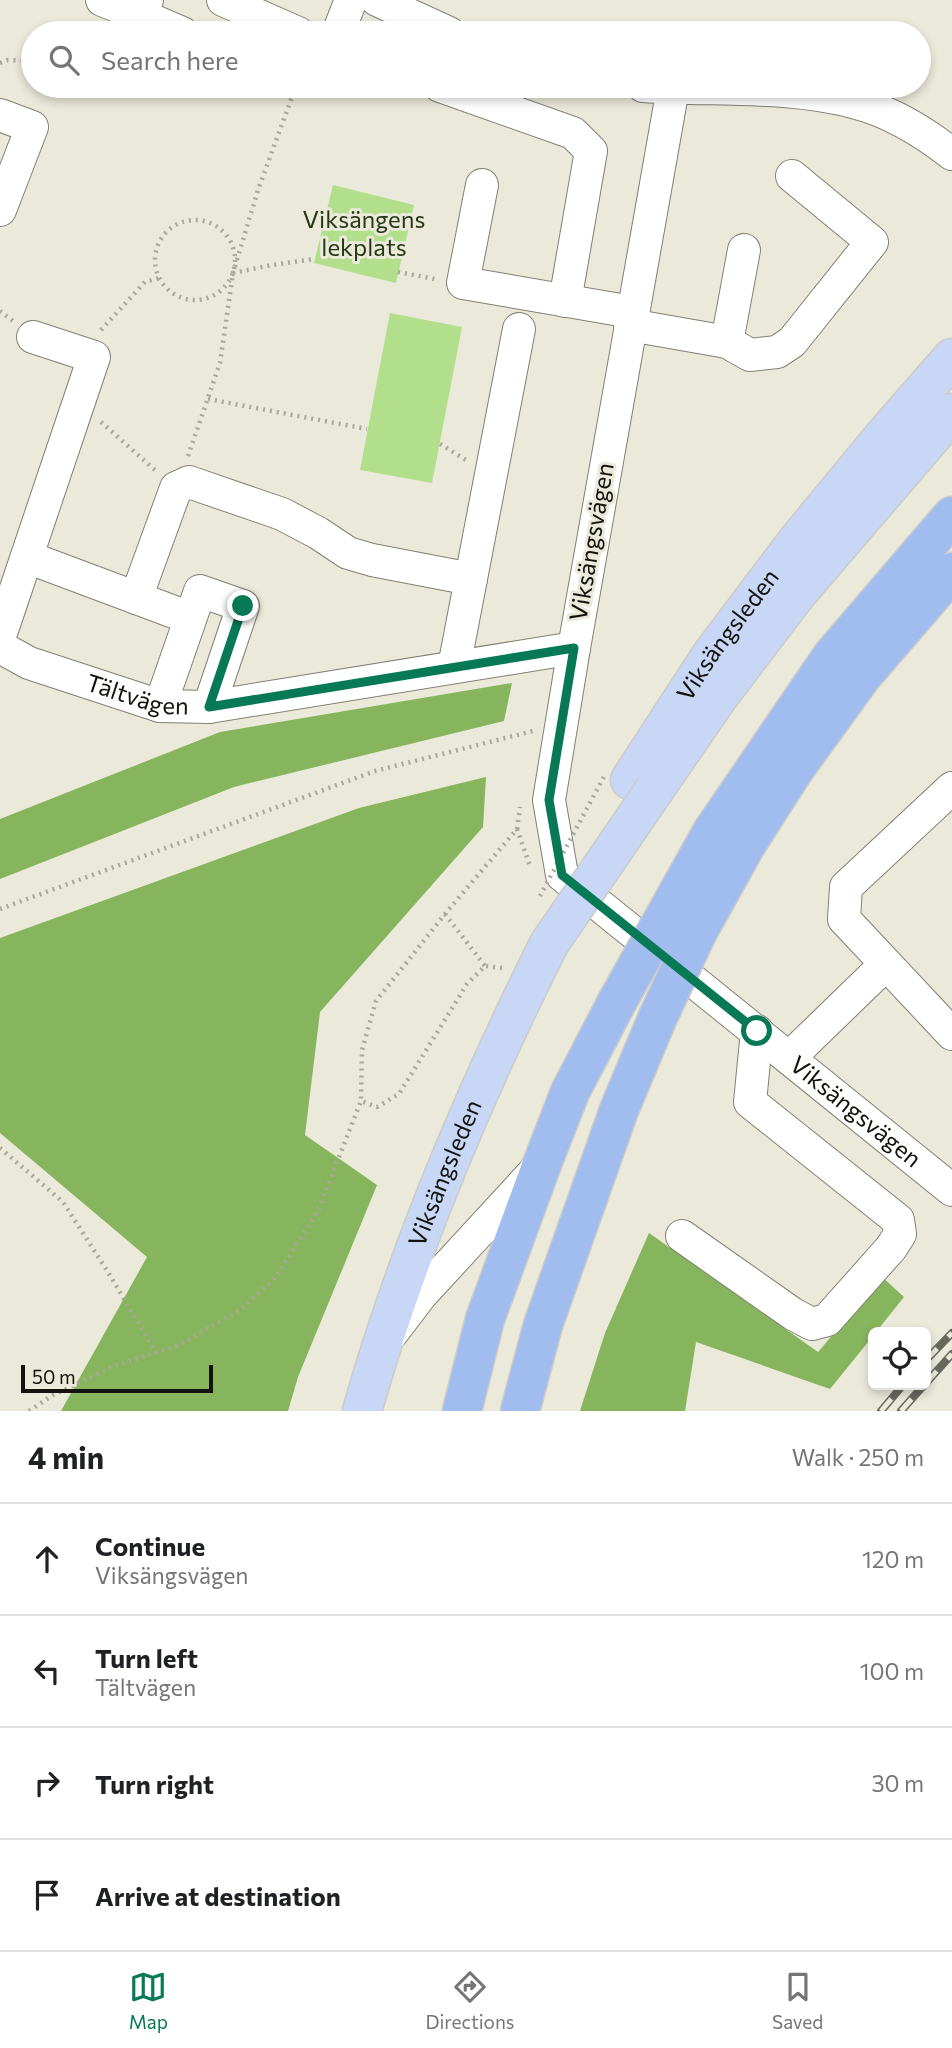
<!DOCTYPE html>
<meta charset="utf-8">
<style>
body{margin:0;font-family:Commissioner,sans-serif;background:#f6f6f6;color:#202124}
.controls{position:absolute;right:21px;bottom:21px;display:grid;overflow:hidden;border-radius:10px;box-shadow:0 4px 10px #0003}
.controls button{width:63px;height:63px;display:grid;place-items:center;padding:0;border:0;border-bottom:2px solid #e0e0e0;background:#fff;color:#202124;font:35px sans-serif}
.scale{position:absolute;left:21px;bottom:18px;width:192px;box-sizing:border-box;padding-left:7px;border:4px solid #13120d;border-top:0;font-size:19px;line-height:24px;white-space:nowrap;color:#13120d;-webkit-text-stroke:5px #ebe9da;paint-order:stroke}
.stop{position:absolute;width:21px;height:21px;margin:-16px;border:5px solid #077955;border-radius:50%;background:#fff}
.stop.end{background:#077955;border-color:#fff;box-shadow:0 2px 7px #0008}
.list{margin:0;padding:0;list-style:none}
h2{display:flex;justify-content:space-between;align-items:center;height:91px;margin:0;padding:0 28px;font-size:30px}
h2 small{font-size:23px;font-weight:400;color:#757577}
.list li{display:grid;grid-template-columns:46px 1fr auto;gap:21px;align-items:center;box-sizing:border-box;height:112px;padding:0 28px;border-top:2px solid #e0e0e0}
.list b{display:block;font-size:26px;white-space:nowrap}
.list p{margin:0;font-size:23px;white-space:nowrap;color:#757577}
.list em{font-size:23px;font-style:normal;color:#757577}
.icon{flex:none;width:38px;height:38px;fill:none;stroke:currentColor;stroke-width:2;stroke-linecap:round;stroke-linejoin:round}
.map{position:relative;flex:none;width:952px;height:1411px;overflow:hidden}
.search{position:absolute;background:#fff;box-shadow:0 4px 10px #0003;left:21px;right:21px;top:21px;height:77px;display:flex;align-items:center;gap:18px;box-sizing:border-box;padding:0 24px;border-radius:38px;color:#757577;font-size:26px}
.sheet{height:539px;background:#fff}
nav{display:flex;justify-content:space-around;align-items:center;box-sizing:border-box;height:98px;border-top:2px solid #e0e0e0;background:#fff;font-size:19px;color:#757577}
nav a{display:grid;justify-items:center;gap:4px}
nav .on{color:#077955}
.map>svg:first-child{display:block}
</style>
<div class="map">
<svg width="952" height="1411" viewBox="0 0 952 1411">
<rect width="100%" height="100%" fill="#ebe9da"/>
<g fill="#b2df8b">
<path d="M333,185L414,205L396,283L314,263Z"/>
<path d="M390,313L462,327L432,483L360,470Z"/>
</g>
<g fill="#87b55d">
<path d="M512,683L504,721L234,787L0,879V819L220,732Z"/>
<path d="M486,777L483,827L320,1012L305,1135L377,1185L298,1377L288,1411H61L147,1257L0,1133V938L359,808Z"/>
<path d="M649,1233L818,1352L882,1277L904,1297L876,1332H873V1336L830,1389L696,1342L685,1411H580L605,1333Z"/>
</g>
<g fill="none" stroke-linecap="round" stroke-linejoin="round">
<g stroke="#828072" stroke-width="34">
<g id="minor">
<path d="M102,0L140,15L147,0"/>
<path d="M223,0L298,33"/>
<path d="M377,0L449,33"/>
<path d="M140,15L182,33"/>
<path d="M338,33L351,0"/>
<path d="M440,86L573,133L591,151L565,301"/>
<path d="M643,86C714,91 787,84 857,103C891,112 925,133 952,154"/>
<path id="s1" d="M673,88L574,648L549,800L562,875L952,1190"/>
<path d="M0,115L32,127L0,210"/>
<path d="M482,185L463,283L632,312"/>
<path d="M630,325L727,342L750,355L777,352L792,342L872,242L792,176"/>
<path d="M727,342L744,250"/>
<path d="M27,557L190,618"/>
<path d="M136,598L176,488L189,482L282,514L318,533L348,553L372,560L471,579"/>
<path d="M0,636L94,357L33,337"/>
<path id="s2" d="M0,647L29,663L160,706L209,707L574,648"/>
<path d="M454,667L519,329"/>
<path d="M160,706L200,591L243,606L209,707"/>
<path d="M952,788L846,887L844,919L952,1034"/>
<path d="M789,1058L886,964"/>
<path d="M682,1236L793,1314L812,1324L827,1320L891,1248L900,1234L898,1220L750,1102L757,1031"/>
<path d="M392,1333L421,1295L536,1170"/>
</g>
</g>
<g stroke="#cbcbca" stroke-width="41">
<g id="major">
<path id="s3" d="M630,780L712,654L798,540L883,437L952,358"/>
<path d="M655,789L719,696L795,596L952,413"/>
<path id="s4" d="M362,1411C408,1249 474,1094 549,944"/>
</g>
</g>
<g stroke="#cbcbca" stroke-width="41">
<g id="highway">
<path d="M712,832L832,656L952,516"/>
<path d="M746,845L794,770L862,676L952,572"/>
<path d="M462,1411L485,1319L542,1164L570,1092L618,1000"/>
<path d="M520,1411L543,1325L619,1110L657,1019"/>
</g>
</g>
<g stroke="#a9a79b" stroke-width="4.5" stroke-dasharray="2 5" stroke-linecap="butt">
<path d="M0,63L8,60L33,61"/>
<circle cx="195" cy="260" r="40"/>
<path d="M398,272L435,279"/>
<path d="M233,273L272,265L315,259"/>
<path d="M0,311L13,321"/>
<path d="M101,330L145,282L159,278"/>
<path d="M208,399L367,429"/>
<path d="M101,422L155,470"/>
<path d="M440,444L466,460"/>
<path d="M188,456L220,363L233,273L258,190L296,86"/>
<path d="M517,829L530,866"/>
<path d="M0,909L375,771L533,731"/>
<path d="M445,914L485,966"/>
<path d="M502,968L485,966L467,984L399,1094L377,1107L361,1101L362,1050L376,1001L445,914L517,829L520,807"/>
<path d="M0,1148L63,1202L106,1269L156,1352"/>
<path d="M29,1411L53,1395L114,1366L177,1346L239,1311L275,1278L317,1213L361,1101"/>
</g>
<use href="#minor" stroke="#fff" stroke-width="32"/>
<use href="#major" stroke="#c7d7f5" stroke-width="38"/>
<use href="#highway" stroke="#a1bdef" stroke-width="38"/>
<g stroke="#69685f" stroke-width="8">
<g id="rail">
<path d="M926,1360L952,1333"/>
<path d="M926,1383L952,1354"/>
<path d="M881,1411L903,1385"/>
<path d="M901,1411L924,1385"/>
</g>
</g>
<use href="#rail" stroke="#ebe9da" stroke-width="5" stroke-dasharray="16" stroke-linecap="butt"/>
<g stroke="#cbcbca" stroke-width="41" stroke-linecap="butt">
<path id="major-bridge" d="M549,944L655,789"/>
</g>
<g stroke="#cbcbca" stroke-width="41" stroke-linecap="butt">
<g id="highway-bridge">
<path d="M618,1000L712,832"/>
<path d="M657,1019L697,933L746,845"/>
</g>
</g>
<path stroke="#a9a79b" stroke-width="4.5" stroke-dasharray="2 5" stroke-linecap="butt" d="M540,896L606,773"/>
<use href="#major-bridge" stroke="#c7d7f5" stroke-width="38"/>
<use href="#highway-bridge" stroke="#a1bdef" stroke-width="38"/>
</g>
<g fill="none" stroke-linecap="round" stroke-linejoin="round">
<path stroke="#077955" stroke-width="9" d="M243,606L209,707L574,648L549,800L562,875L757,1031"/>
</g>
<g text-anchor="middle" stroke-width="6" stroke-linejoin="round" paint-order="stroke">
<g font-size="24" fill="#263814" stroke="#ebe9da">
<text x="364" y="228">Viksängens<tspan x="364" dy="28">lekplats</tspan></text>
</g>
<g font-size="24" fill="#13120d" stroke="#ebe9da">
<text transform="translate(592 542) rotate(-80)" y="8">Viksängsvägen</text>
<text dy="8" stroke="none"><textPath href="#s3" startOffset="175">Viksängsleden</textPath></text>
<text dy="8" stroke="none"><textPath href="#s2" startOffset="147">Tältvägen</textPath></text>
<text dy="8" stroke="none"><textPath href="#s1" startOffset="1176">Viksängsvägen</textPath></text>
<text dy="8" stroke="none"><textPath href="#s4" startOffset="252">Viksängsleden</textPath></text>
</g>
</g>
</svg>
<div class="controls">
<button><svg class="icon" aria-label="locate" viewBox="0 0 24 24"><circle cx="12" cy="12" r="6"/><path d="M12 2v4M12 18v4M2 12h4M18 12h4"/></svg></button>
</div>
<div class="scale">50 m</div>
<div class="stop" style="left:757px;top:1031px"></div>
<div class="stop end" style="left:243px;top:606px"></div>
<div class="search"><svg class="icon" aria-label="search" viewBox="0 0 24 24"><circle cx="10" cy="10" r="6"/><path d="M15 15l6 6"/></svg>Search here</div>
</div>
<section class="sheet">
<h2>4 min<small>Walk · 250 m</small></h2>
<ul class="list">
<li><svg class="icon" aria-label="ahead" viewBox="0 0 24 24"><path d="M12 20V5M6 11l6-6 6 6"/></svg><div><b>Continue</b><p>Viksängsvägen</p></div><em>120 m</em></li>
<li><svg class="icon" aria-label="left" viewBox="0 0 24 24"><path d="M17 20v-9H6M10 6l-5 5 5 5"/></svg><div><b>Turn left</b><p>Tältvägen</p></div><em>100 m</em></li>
<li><svg class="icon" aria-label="right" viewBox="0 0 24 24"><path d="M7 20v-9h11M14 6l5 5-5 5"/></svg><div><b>Turn right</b></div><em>30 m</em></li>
<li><svg class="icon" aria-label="arrive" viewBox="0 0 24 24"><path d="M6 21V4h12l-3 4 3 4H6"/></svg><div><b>Arrive at destination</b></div></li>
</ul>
</section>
<nav>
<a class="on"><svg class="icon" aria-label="map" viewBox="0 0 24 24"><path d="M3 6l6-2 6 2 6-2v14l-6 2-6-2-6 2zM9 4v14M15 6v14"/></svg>Map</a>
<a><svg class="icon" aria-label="directions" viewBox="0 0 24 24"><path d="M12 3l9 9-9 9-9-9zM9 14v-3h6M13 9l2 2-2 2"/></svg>Directions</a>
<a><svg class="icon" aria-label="saved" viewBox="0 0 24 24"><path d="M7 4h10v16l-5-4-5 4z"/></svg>Saved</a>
</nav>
